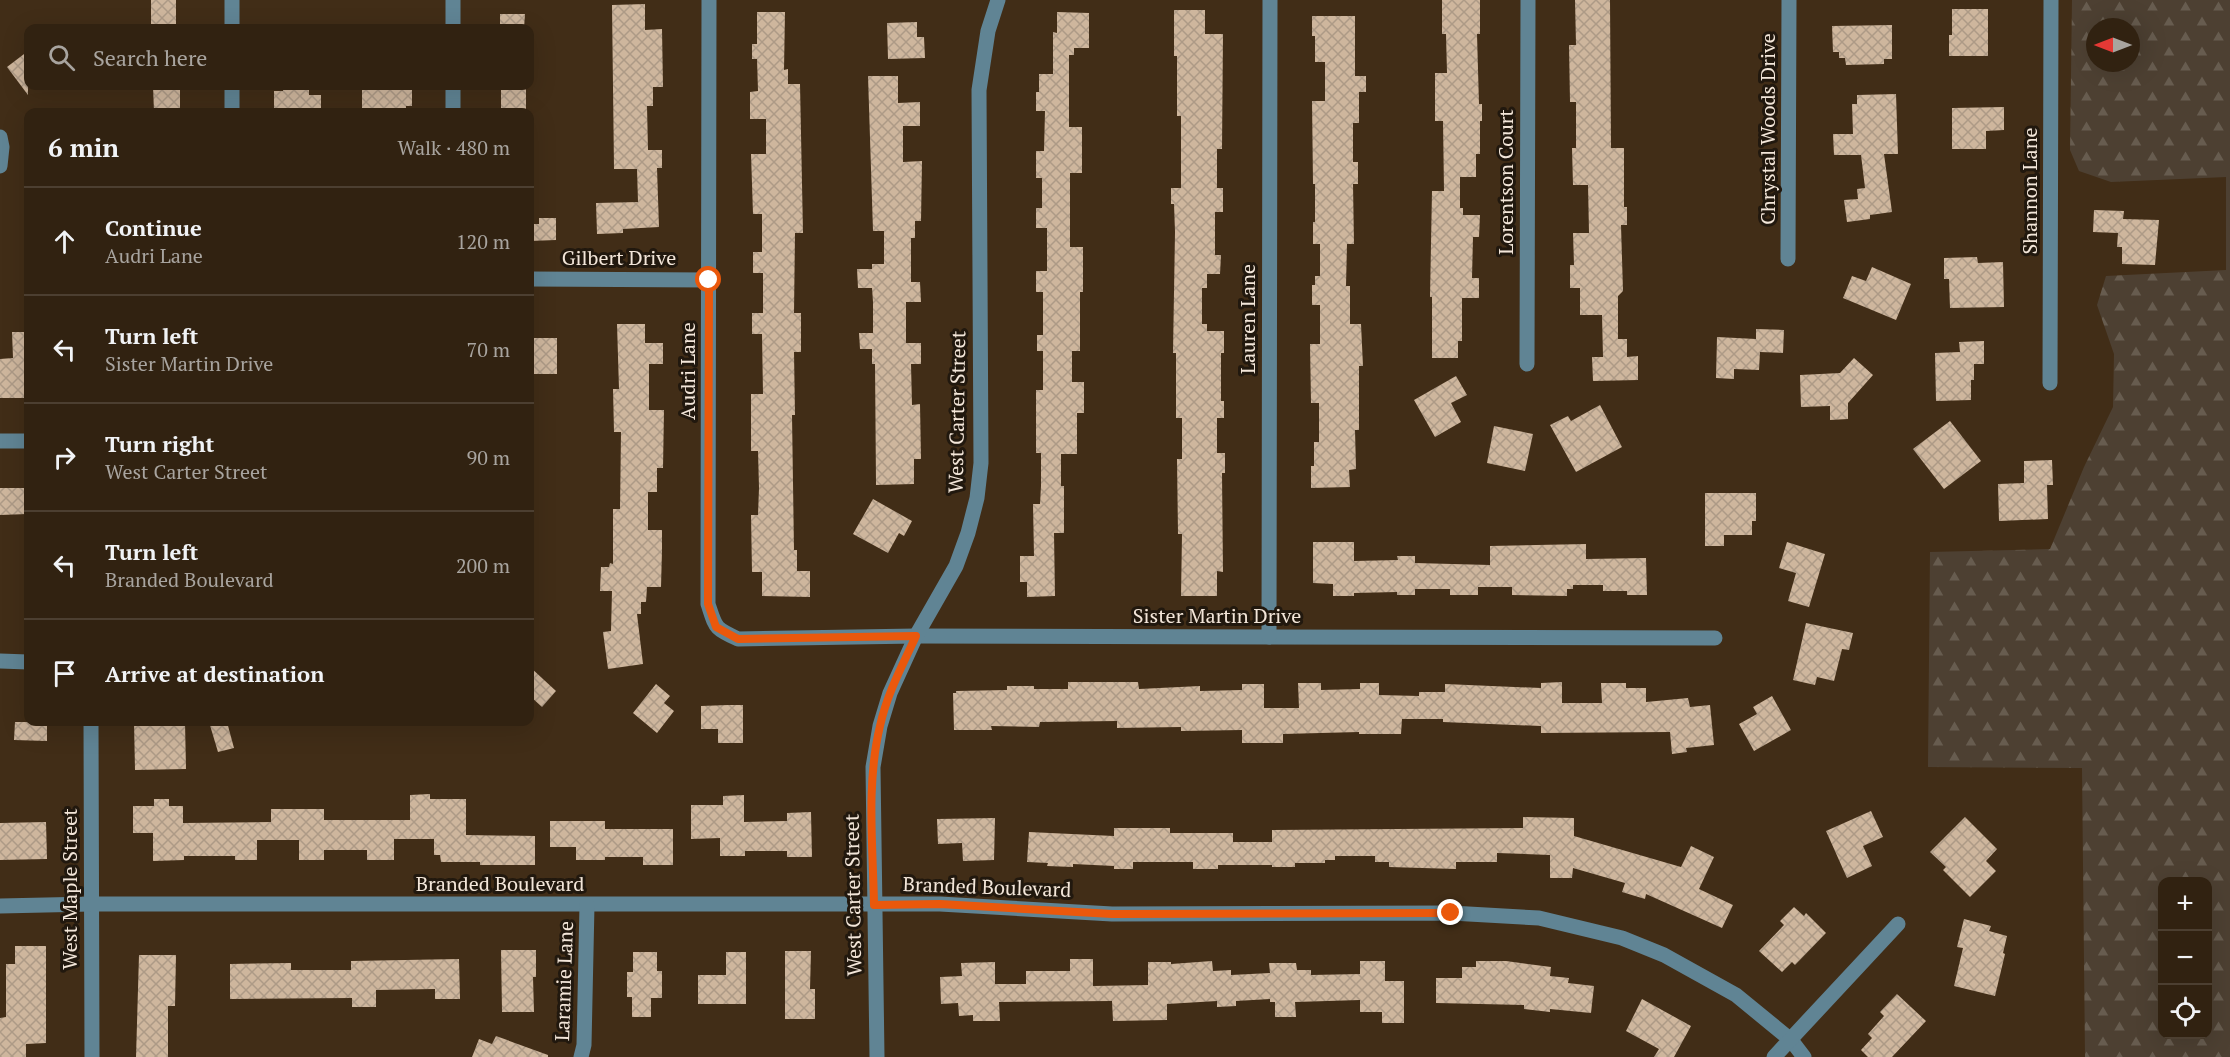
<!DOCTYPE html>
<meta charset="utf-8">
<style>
body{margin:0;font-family:"PT Serif",serif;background:#392a1a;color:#f1f3f6}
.controls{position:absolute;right:18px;bottom:18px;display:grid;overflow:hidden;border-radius:12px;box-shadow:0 6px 24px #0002}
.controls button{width:54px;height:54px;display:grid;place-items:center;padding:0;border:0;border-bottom:2px solid #4c3f31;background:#312211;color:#f1f3f6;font:30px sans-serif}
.compass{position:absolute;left:2086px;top:18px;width:54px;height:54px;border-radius:50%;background:#312211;box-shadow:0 6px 24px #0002;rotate:270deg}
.stop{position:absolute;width:18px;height:18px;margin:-14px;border:4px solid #ea580c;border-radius:50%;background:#fff}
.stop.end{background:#ea580c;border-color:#fff;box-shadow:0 2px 6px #0008}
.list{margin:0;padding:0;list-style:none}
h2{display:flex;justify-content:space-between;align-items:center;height:78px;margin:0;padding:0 24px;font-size:26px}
h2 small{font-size:20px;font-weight:400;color:#a8a49f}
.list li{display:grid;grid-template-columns:39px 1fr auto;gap:18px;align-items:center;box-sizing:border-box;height:108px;padding:0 24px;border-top:2px solid #4c3f31}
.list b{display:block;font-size:22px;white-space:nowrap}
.list p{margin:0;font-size:20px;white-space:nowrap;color:#a8a49f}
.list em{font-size:20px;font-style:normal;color:#a8a49f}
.icon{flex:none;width:33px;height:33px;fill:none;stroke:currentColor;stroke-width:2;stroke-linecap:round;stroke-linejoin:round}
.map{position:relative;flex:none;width:2230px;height:1057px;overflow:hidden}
.search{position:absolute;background:#312211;box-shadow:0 6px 24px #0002;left:24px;top:24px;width:510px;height:66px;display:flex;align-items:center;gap:15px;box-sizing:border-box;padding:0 21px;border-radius:12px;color:#a8a49f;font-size:22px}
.panel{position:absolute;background:#312211;box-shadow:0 6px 24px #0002;left:24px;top:108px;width:510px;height:618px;border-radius:12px}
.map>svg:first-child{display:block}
</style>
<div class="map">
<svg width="2230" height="1057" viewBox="0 0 2230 1057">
<defs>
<pattern id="forest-firs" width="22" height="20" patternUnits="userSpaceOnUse" patternTransform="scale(1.5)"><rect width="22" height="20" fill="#4d4032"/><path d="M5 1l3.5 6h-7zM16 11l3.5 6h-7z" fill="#675c4f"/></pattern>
<pattern id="building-cross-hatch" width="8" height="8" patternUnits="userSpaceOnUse" patternTransform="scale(1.5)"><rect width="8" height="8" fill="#ceb69d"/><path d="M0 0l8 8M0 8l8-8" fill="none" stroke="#ad9a86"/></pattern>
</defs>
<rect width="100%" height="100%" fill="#412d17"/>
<path fill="url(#forest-firs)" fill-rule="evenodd" d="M2072,0H2230V1057H2085L2082,768L1928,767L1930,552L2050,549L2084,467L2113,407L2114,354L2097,305L2106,276L2226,270V177L2111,182L2079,171L2070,150ZM2095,27H2131V63H2095ZM2162,882H2208V1034H2162Z"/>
<g fill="url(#building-cross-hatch)">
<rect x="151" y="0" width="25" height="28"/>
<path d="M1442,0H1480V34H1477L1479,104H1482V121H1480V154H1476V177H1460V208H1463V215H1480L1479,237H1473L1472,278H1479V298H1462V341H1458V358H1432V297H1430L1432,191H1444L1443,121H1435V73H1447L1446,34H1442Z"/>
<path d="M1575,0H1610L1611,148H1624V207H1627V225H1621L1623,291L1618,296V339H1627V357L1638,356V380L1593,381L1592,357H1603L1602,315H1580V288H1570V265H1574L1573,233H1589L1588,185H1573L1572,148H1576V102H1570L1569,45H1576Z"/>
<path d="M645,4V30L662,29L663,87H653V106H647L648,150H662V168H657L659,227L623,229V233L597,234L596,203L638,202L637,169H614L612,5Z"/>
<path d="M1952,9H1988V56H1949V35H1952Z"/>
<path d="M1174,10H1205V34H1223L1222,149H1217V188H1223V212H1215V255H1221L1220,274H1207V288H1202V324H1207V331H1224V353H1221V401H1224V418H1217V453H1225V473H1222L1223,572L1217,571V596H1181L1182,534H1178L1177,459H1182V418H1176V353H1173L1175,232L1174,204H1171V188H1181V116H1177V56H1174Z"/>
<path d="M757,12H785L784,70L788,69V84H800L803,233H795L794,313H801V352H794L795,415H792L794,550H797V571H810V597L762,596V572H752L751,515H758L759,488L758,451H751V394H763L762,334H752V313H763V273H753V252H762V214H753L751,154H766V119H750V92L758,91L757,59H752V44H757Z"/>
<path d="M1057,12L1089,13V48H1074V55H1069V127H1082V173H1070V247H1083V292H1080V351H1072V382H1084V413H1077V454H1061V486H1064V533H1054L1055,596L1027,597V582H1020V556H1034L1033,504H1040L1041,486V453H1036V390H1043V351H1037V335H1043V292H1036V271H1047V228H1036V208H1042V178H1036V151H1044L1045,111H1036V92H1039V74H1053V32L1057,33Z"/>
<path d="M500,14H525L524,28H500Z"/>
<path d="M1312,16H1355V76H1366V92H1359V123H1353V162H1358V184H1353L1354,244H1347L1346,286H1350V324H1361L1363,366H1359V430H1355L1356,469L1349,470L1350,487L1311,488V466H1314V442H1319V403H1311L1310,344H1320V305H1312V285H1315V276H1320V244H1313V222H1315V184H1313L1312,101H1325V62H1315V36H1312Z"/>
<path d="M917,22V37H924L925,58L888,59L887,23Z"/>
<path d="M1892,25V59H1884V64L1846,65L1845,58H1839V52H1833L1832,26Z"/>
<path d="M28,51V95L7,67Z"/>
<path d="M868,76H898V103L920,102V126H903V162L922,161L921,221H915V238H911V282H920L921,302H906V343H921V364H911L912,405L920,404L921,459H914V484L876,485L875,364H872V349H860L859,333H873V302L872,288H858L857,269H872V264H884V231H873Z"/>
<path d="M153,86H180V112H154Z"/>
<path d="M283,86H309V95H321V112H274V91H283Z"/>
<path d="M362,86H412V106H406V112H362Z"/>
<rect x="501" y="86" width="25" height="26"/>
<path d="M1896,94L1898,154H1884L1892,212L1870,215V219L1847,222L1844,200L1858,199L1857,189L1865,188L1861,155H1834L1833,134H1853L1852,104H1857V95Z"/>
<path d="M2004,107V130L1986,131V149H1952V108Z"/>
<path d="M2094,210L2124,211L2123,219L2159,220L2155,265L2122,264V247H2117L2118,233L2093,232Z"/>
<path d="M539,218H556V240L530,241V224H539Z"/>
<path d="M1977,257L1978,263L2003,262L2004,307L1950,308L1949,279H1944V258Z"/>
<path d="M1872,267L1911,284L1896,320L1843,298L1852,276L1866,281Z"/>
<path d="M617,324H645V343H663V364H649V410H664L663,468H657V492H648V530H662V551L661,587H647L646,602H641V614H637L643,664L608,669L603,632L611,631L612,591H600L601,567H609L610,563L613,564V509H620L621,432H614L613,389H619Z"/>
<path d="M1756,329L1784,330L1783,353L1760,352L1759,370L1734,369V379L1716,378L1717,337L1756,339Z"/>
<path d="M12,332H28V398H0V359L13,358Z"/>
<path d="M530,338H557V374H533V356H530Z"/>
<path d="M1984,341V364H1974V380H1971V400L1936,401L1935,353L1960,352L1959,342Z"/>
<path d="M1854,358L1873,375L1848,403V419L1830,420V406L1801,407L1800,375L1840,373Z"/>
<path d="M1456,376L1467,395L1451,403L1461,422L1435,437L1414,400Z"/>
<path d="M1600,405L1622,447L1576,472L1550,425L1568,416L1571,421Z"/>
<path d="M1950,421L1981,461L1944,489L1913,449Z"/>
<path d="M1494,426L1533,434L1525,471L1487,463Z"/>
<path d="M2052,460L2053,485H2047L2048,519L1999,521L1998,484L2024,483V461Z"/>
<path d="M0,488H28V514L0,515Z"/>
<path d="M1705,493H1756V521H1752V535H1724V546H1705Z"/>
<path d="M873,499L912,521L904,536L899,533L888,553L853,534Z"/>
<path d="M1313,542H1354V561L1398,560L1397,556H1415V563L1490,565V546L1586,544V559L1646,558L1647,595H1627V591H1603V585H1573V589H1567V596L1512,595V587H1478V595H1450V589H1415V595H1397V592L1354,593V596H1333V584L1313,583Z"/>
<path d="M1787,542L1825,554L1809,607L1788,601L1796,573L1779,568Z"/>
<path d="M1806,623L1853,633L1849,650L1842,649L1834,681L1817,677L1815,685L1793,680Z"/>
<path d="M530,667L556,691L542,707L530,696Z"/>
<path d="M1068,682H1138L1139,689L1200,686V691L1242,690V684H1264V708H1299L1298,683H1321V690L1360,689V683H1379V695L1419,696V692H1445V684L1541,688V683L1562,682V703H1602L1601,683H1626V688H1646V702L1688,698L1690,707L1710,705L1714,745L1686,748L1687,752L1672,754L1670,732L1541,733V726L1443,722V719H1402L1401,734H1359V732L1283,734V743H1242V730L1181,731V727L1117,728V721L1040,722L1039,727L991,726L992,730H954L953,693H956V691L1007,690V686H1034V689H1068Z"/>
<path d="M656,684L670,696L664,703L674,711L657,733L633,713Z"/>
<path d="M1772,696L1791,730L1754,751L1739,724L1757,714L1753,707Z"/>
<path d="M728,705H743V743H718V729H701V706Z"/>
<path d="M15,722H47V741L14,740Z"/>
<path d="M134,722H185L186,769L135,770Z"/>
<path d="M209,722H227L234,748L218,752Z"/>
<path d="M430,794V799H466V835L535,836V865H480V862H441L440,855H434V839H394V860H367V850H324V860H299V840H257V860H235V856H184V860L153,861V833H133V806H154V799H169V806H183V823L271,822V809H324V820H410V795Z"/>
<path d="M744,795V822L787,821V813L811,812L812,857H787V851H745V856H720V838L691,839V805H723V796Z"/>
<path d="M1871,811L1883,837L1863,846L1872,866L1847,878L1826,831Z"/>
<path d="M1523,817L1574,818V836L1681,867L1691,846L1714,857L1699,889L1733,905L1722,928L1646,894L1645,899L1622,892L1625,883L1573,868L1572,878H1550V855L1497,853V862H1456V869L1389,867V862H1375V856H1335V860H1325V863H1295V867H1272V865H1218V869H1193V862H1133V869H1114V866L1073,864V867L1047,866L1048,863L1027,862L1029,832L1114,836V828H1170V833H1233V842H1272V830L1523,828Z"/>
<path d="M1965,817L1997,849L1986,861L1996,871L1970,897L1943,870L1946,867L1930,852Z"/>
<path d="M995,818L994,860L963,861L962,843L938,844L937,819Z"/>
<path d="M550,821H605V829H673V865H643V857H605V860H576V847H550Z"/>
<path d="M46,822L47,859L0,860V823Z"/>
<path d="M1794,907L1804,916L1806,913L1826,933L1795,965L1792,962L1782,972L1759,951L1784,925L1780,921Z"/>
<path d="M1964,919L1991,926L1989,931L2007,936L2003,953L2005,954L1995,996L1954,986L1963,948L1957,947Z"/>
<path d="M15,946H46V1043L26,1044V1057H0V1018L6,1017V964H15Z"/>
<path d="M501,950H536V977H533L534,1012H502Z"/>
<path d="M785,951H811L810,989H815V1019H785Z"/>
<path d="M633,952H657V971H662V998H651V1017H632V997H627V972H633Z"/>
<path d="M726,952H746V1004H698V975H726Z"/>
<path d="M139,955H176L175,1006H168V1057H136Z"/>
<path d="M459,959L460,999H435V989L376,990V1007H352V998L230,999V964L291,963V970H351V961Z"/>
<path d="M1070,959H1093V986L1148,985V962H1171V964L1212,961L1213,971L1231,970V975L1270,973L1269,963H1296L1297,970H1311V975L1360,974V961H1385V981H1404V1023H1382V1012H1360V1000L1295,1002L1296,1017H1275V1002H1270V999L1236,1001V1006L1217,1007V1001L1167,1004V1020L1113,1021L1112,1001L999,1002L1000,1021H973V1015L959,1016L958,1003L941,1004L940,977L962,976L961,963L995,962V984H1026V971H1070Z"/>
<path d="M1476,961H1506L1551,967L1550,976L1569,978L1568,983L1594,986L1591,1013L1550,1009V1012L1524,1009V1005L1436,1003V978H1462V967H1476Z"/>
<path d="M1897,994L1926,1021L1892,1057H1868L1861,1050L1872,1038L1868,1034L1884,1016L1880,1012Z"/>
<path d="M1642,999L1691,1026L1674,1057H1654L1659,1049L1626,1031Z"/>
<path d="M496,1036L548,1055V1057H472L479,1039L492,1044Z"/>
</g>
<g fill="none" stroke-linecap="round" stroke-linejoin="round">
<g stroke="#608494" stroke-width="15">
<path d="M232,0V28"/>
<path d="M453,0V28"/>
<path d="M709,0L708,604C716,628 714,628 738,639L916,636L1715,638"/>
<path d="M232,86V112"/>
<path d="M453,86V112"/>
<path d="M0,137L2,147L0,166"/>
<path d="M1788,259L1789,0"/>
<path d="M530,279L709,280"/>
<path d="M1527,364L1528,0"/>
<path d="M2050,383L2051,0"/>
<path d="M0,441H28"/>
<path d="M1269,637L1270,0"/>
<path d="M0,661L28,662"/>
<path d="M91,722L92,1057"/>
<path d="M0,906L91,904H940L1112,914L1451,913L1539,918L1622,938L1664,955L1736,995L1791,1040L1804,1057"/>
<path d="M581,1057L584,1045L587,905"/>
<path d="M877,1057L873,767L880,726L890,693L916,636L956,566L968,533L977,498L981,463L979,90L988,31L998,0"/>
<path d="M1774,1057L1898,924"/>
</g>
</g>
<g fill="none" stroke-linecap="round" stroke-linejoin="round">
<path stroke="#ea580c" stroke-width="8" d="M709,280L708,604L716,627L738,639L916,636C902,666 887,694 880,726C866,784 873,846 874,905L940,904L1112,914L1451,913"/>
</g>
<g text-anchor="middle" stroke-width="6" stroke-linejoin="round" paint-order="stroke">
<g font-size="20" fill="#f3e6d9" stroke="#21180e">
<text transform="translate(1768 129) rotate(-90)" y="7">Chrystal Woods Drive</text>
<text transform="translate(1506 182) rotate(-90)" y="7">Lorentson Court</text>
<text transform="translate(2030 191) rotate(-90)" y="7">Shannon Lane</text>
<text x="619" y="265">Gilbert Drive</text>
<text transform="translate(1248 319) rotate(-90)" y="7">Lauren Lane</text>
<text transform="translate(688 371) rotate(-90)" y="7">Audri Lane</text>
<text transform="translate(957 412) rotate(-89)" y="7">West Carter Street</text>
<text x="1217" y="623">Sister Martin Drive</text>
<text x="500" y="891">Branded Boulevard</text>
<text transform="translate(987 887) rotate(2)" y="7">Branded Boulevard</text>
<text transform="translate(70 889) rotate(-90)" y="7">West Maple Street</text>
<text transform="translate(853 895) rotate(-91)" y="7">West Carter Street</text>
<text transform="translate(564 981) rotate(-88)" y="7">Laramie Lane</text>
</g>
</g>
</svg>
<div class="controls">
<button>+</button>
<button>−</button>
<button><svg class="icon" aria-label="locate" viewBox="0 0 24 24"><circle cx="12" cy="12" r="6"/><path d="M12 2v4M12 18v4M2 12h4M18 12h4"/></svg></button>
</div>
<svg class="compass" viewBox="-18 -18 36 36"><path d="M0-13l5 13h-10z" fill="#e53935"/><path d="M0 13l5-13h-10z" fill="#a8a49f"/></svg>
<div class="stop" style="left:709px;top:280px"></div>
<div class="stop end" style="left:1451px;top:913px"></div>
<div class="search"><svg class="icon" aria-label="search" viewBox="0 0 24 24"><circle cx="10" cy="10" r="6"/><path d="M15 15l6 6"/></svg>Search here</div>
<section class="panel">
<h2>6 min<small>Walk · 480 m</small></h2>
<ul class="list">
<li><svg class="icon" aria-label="ahead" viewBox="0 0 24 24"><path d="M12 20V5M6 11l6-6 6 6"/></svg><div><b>Continue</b><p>Audri Lane</p></div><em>120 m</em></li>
<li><svg class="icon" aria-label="left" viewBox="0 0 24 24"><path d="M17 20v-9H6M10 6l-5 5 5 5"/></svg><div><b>Turn left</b><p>Sister Martin Drive</p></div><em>70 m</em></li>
<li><svg class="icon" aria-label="right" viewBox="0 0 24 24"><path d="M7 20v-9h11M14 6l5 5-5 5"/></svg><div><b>Turn right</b><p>West Carter Street</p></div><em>90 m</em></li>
<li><svg class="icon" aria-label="left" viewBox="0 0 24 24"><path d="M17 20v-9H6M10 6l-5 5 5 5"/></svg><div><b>Turn left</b><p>Branded Boulevard</p></div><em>200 m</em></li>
<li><svg class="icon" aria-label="arrive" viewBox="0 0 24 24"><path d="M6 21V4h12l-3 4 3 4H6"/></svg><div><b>Arrive at destination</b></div></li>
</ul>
</section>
</div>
